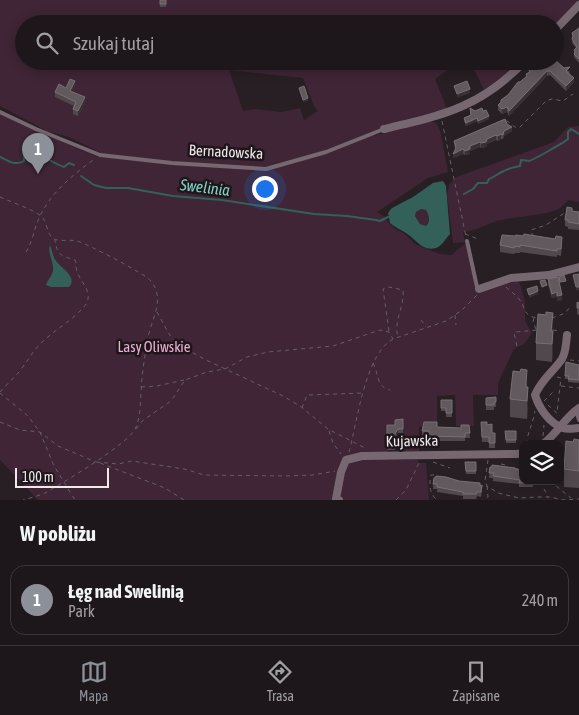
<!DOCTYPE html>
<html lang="pl">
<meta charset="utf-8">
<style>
body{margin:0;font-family:"Asap Condensed",sans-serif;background:#252024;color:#f1f3f6}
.controls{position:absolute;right:15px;bottom:15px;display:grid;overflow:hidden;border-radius:10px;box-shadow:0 2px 12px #0003}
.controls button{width:45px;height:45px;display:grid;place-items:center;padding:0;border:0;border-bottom:1px solid #3b363a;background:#1d171b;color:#f1f3f6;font:25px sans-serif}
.scale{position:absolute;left:15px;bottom:12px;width:94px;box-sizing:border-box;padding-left:5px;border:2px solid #eee8eb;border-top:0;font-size:14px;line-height:18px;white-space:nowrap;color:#eee8eb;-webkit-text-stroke:4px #1e161a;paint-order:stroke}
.you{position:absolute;left:264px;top:188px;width:18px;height:18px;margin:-12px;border:4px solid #fff;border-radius:50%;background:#1a73e8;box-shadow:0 0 0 8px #1a73e833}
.badge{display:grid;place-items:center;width:32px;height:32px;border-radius:50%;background:#8c9099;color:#fff;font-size:16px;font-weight:700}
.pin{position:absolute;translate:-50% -41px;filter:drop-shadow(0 1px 2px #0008)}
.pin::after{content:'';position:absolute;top:26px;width:18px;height:15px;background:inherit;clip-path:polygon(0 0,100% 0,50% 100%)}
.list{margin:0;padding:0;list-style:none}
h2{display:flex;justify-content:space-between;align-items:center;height:65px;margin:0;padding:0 20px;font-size:21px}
h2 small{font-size:16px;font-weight:400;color:#a09fa3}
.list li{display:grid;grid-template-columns:32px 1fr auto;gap:15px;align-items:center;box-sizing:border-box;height:70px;margin:0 10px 10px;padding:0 10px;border:1px solid #3b363a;border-radius:15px}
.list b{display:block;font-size:19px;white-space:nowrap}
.list p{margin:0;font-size:16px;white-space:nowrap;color:#a09fa3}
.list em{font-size:16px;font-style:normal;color:#a09fa3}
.icon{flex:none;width:28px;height:28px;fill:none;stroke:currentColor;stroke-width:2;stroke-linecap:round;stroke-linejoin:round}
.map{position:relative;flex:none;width:579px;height:500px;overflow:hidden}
.search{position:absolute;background:#1d171b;box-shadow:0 2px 12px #0003;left:15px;right:15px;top:15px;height:55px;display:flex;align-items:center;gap:12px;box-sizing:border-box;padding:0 18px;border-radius:28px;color:#a09fa3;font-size:19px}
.sheet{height:145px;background:#1d171b}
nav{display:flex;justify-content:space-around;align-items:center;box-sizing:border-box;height:70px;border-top:1px solid #3b363a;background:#1d171b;font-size:14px;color:#a09fa3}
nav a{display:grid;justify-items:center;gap:2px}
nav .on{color:#8c9099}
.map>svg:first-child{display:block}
</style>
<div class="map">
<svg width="579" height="500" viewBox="0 0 579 500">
<rect width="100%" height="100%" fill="#271f24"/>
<g fill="#3f2535" fill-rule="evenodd">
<path d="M0,0H579L555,25V24H24V61H520L507,74L484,90L473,67L453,66L435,79L447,109L376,130L374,136L427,120L436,123L440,130L448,172L428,178L377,212L385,217L389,223L397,230L405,234L415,244L440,254L451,255L466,243L471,260L475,290L519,281L525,302V321L532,333L524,344L514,349L498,383V395H473L474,426H456L455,395L437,396V426L419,427V451H403V424H387L388,460H418V463H426L429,500H38L0,460V110L46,135L98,157L103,154L69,137L47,131L0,106ZM229,70L303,78L314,106L318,111L304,120L300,108L282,112L255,109L243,111Z"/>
<path d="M579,126V202L568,200C565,204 561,208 556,210C539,216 520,216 501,220C488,223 477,231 463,232L465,242L453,243L447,196L449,185L456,177L554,142L568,127Z"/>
<path d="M421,209L426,210C429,215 431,222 426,226L420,224L415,216L416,212Z"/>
</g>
<g fill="#33615a" fill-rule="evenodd">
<path d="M443,181L446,186L450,234C446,238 442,246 436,248C422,252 416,239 406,233C400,229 396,228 390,223L388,213L392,208L413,197L433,183ZM421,209L426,210C429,215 431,222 426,226L420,224L415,216L416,212Z"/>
<path d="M50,245C52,250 53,257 56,261C62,269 78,277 69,287H51L46,285C48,279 53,275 53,270C54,261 47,253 50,245Z"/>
</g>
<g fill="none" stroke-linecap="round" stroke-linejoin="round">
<g stroke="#33615a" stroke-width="2">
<path d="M0,157C8,161 15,166 24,161V153L27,150C38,151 51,163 64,167L69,163L74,165"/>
<path d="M81,176L94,185L106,188H128L173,196L222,200L314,214L347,216L376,220L380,221L388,217"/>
<path d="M464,194L473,189L478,183H487L489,179C495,177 498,173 504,171C507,169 515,167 520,166L521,160C524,160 527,161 529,161C533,160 565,142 568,139V132L571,129L579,134"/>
</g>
<g stroke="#665f63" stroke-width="1" stroke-dasharray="4 4" stroke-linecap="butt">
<path d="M442,121L466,237"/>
<path d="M506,121C511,122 513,128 519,128L546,101L552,99L563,101L573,94"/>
<path d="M0,197C11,202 32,209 41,216C48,222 46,234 54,239C61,242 70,239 77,241C86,243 145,274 150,280C166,298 152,318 148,337C146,351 143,365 142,379C140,395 142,412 136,427C132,442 61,484 45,493C38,496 30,498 23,500"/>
<path d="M465,234L478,239"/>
<path d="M533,237L531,230L546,225L566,212"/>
<path d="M26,252C33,241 34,228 40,216C52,191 74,174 96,158"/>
<path d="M506,287C510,291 515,294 519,299C526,307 522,316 538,318"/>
<path d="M157,312L169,334L177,344L206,360L283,396L300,406L328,429L367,449"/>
<path d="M455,315L456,325"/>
<path d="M534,318L533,322L536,329"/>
<path d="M552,318L563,314L572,306"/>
<path d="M421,320L426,327"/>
<path d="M553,330L561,331"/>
<path d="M389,331L383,289L389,287L403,290C405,306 393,321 398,337"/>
<path d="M517,346L514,333L516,332L537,330"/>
<path d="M570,360L579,361"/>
<path d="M373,363C379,374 376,387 390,390"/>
<path d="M557,377L561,378L557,412"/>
<path d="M561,386L579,388"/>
<path d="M141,387L157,386L184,380"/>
<path d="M0,392C6,385 13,379 19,372C30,358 34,348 49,336C57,329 87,310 88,299C90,288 79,280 77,271C75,266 77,264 75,260C62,256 57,256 55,240"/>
<path d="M0,393L28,416L40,432L54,466L75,500"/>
<path d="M544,401L554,391"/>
<path d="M548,405L560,416"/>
<path d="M302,408L307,395H310L362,393"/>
<path d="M0,422L20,430L40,432L58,446L96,462"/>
<path d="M136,429L142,421L171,401L185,380L207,372L225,369L247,357L268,352L333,346L380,330L389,332L393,339"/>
<path d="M329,431L333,443L341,454"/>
<path d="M543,436L544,425"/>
<path d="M526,444C528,432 533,423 535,411"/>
<path d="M349,452C357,423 365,354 393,339L446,321L462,310L477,295"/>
<path d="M488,460L485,481L487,486L498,493L519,498L538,497H551L562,500L579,499"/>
<path d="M96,462L118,464L132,461L184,469L204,475L286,476L313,475L335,471"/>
<path d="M433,462L450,468"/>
<path d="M100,463L165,488L184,500"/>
<path d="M501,464L506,465"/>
<path d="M514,468L523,470"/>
<path d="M434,475H431C429,485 429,493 437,500"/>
<path d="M545,481L544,489L548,497"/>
<path d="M550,481L571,498"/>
<path d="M479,485L487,486L488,497L485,500"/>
<path d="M396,500L406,490L419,463"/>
</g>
<g stroke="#776770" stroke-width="4">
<path d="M0,112L36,129L100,155L172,163L266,169L326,152L384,129"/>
<path d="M467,241L477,287L479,289"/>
<path d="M576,410L579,420"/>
</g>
<g stroke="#776770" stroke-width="8">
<path d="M555,30L579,5"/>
<path d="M384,129C444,115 481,107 525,61"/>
<path d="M479,289L511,278L549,275L579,267"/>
<path d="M567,335C566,343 566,352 562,359C553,372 541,380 535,395C539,408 549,423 563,428C568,430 574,428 579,428"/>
<path d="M543,444C557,434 565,417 579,408"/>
<path d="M339,500L336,499L341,472L346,460L362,456L517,454L523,453"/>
</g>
</g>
<g fill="#51484d">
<rect x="160" y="0" width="6" height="7"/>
<path d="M579,28V63L574,57V50L576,48L572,43L573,38L572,36V33Z"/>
<path d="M538,61L564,68L570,72L569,73L574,82L566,91L550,75L547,76L509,116L507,112L502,114L498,110V105L501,103V100L508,95L526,77V74L529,72V70L534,68L538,64Z"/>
<path d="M75,86L72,91L85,102L78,116L73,114V109L74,106L55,97V92Z"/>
<path d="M470,108L475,111H483L489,119L478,124L477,121L466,126L464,121V118L471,115Z"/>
<path d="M507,124L512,131L504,136L503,139H501L498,141L496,140L487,144L486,147L481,148L480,147L470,151V154L465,155L463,154L453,158L455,149L454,141Z"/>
<path d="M572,211L579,212V230L568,229V227L565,226V220Z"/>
<path d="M562,243L561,256L557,255V257L520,252V253H515L514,254L500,252V245Z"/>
<path d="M548,279L562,300L557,301V297L552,298L548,284Z"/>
<path d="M579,303V315L577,314V308Z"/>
<path d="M553,313V348L552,362L536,360V343L546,315Z"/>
<path d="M579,365V383L568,382V379H565V376Z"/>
<path d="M527,387L528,405L527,419L510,417V399Z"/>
<path d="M496,397V407H494V410H486V398Z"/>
<path d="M441,400H452V417H446V411H441Z"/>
<path d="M403,419V433H398L395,438V450H387V425H395Z"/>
<path d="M481,422L487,425L492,433H495V448H489V442H482Z"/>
<path d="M469,425L470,438H465V441H429V436H422V431L437,427L461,428Z"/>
<path d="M505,431H516V443H506Z"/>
<path d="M579,440V488L564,487V469L573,442Z"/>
<path d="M465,462H476V474H466Z"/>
<path d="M490,467L515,469L523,481H538V485L533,484V487H519V484L493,481V478H489Z"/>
<path d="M433,484L480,486L482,491L481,497L477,496L476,499H463V496L437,492V489H433Z"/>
</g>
<g fill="#393035">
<path d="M547,71V76L509,116V111Z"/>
<path d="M574,78V82L566,91V86Z"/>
<path d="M75,81V86L70,95V91Z"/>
<path d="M470,89V93L457,98V94Z"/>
<path d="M85,97V102L78,116V111Z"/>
<path d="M308,98V101L303,102V100Z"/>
<path d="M507,107V112L502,114V109Z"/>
<path d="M489,116V119L478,124V121Z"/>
<path d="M477,118V121L466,126V123Z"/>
<path d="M512,127V131L504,136L503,139L504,131Z"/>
<path d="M501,134V139L498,141V136Z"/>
<path d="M496,135V140L487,144L486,147L481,148V143L487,139Z"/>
<path d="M480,142V147L470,151V146Z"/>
<path d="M463,149V154L453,158V154Z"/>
<path d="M470,149V154L465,155V151Z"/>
<path d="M576,287H579V290L576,291Z"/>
<path d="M538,291V294L529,298V295Z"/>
<path d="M557,292V297L552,298V294Z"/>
<path d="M562,295V300L557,301V296Z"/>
<path d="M553,313V331H551Z"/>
<path d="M553,331V348L552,362V344Z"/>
<path d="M527,370V388L526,401V383Z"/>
<path d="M528,387V405L527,419V401Z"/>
<path d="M398,429V433L395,438V434Z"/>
</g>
<g fill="#62595e" stroke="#787074">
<rect x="160" y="0" width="6" height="4"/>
<path d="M579,28V59L574,54L575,52L574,50L577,47L572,39L573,36L572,33Z"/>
<path d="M555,60L564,68L570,67L566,71L574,78L566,86L550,71H547L509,111L507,107L502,109L498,105L501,102V100L508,95L518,82H520L527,76L526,74L530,72L529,70L534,68L539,63L538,61H555Z"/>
<path d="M70,79L75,81L70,91L85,97L78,111L73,109L76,102L55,92L59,84L66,88Z"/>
<path d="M467,81L470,89L457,94L454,86Z"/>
<path d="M304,86L308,98L303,100L299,88Z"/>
<path d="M470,108L475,111L482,108L483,111L486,110L489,116L478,121L477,118L466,123L464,118L471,115Z"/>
<path d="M505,119L507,124L512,127L504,131L503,135L501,134L498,136L496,135L487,139L486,142L481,143L480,142L470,146V149L465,151L463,149L453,154L456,148L454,141Z"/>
<path d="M567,207L572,208V211L579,212V224L568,222V220H565Z"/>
<path d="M524,234L555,239L556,236L562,237L561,249H557V251L520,245V247L515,246L514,248L500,245L502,235L515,236L516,235L523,236Z"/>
<path d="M579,274V287H576L573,275Z"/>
<path d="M564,275L566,281L560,282L559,277Z"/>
<path d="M558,277L562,295L557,296V292L552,294L548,279Z"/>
<path d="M545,280L547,285L542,287L540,281Z"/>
<path d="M537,286L538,291L529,295L527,289Z"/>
<path d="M577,302L579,303V308H577Z"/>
<path d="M546,312L553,313L551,331H553L552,344L536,343L538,314L546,315Z"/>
<path d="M566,362L579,365V380L568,379L569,376H565Z"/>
<path d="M521,369L527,370L526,383V387H528L527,401L510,399L513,371L520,372Z"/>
<path d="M496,397V402H494V405H486V398Z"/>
<path d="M441,400H452V413H446V408H441Z"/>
<path d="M403,419V429H398L395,434V446H387V425H395V420Z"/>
<path d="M424,422H437V427L461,428V425H469L470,433H465V437L429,436V431H422Z"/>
<path d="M481,422H487V425L492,424V433H495V443H489V437H482Z"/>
<path d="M505,431H516V440H506Z"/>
<path d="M574,439L579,440V471L564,469L566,441L573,442Z"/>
<path d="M465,462H476V471H466Z"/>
<path d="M492,465L515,468V469L523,470V481H533V482L519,483L520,480L493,476L494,473H489L490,467H492Z"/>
<path d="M436,476L446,477L459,481L480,483V486H482L481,492H477L476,494H463V492L437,487V484H433L434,478H435Z"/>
</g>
<g text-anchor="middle" stroke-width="5" stroke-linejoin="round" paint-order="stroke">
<g font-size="15" fill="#eee8eb" stroke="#1e161a">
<text transform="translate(226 152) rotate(3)" y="5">Bernadowska</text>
<text transform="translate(412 441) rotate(-1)" y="5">Kujawska</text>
</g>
<g font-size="15" fill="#ebafd2" stroke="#1e161a">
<text x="154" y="352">Lasy Oliwskie</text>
</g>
<g font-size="16" font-style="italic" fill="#82d4c7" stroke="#1e161a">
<text transform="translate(205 187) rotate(7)" y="6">Swelinia</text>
</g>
</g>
</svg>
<div class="controls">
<button><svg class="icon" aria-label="layers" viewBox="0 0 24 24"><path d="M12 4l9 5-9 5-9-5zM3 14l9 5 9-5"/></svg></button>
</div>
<div class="scale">100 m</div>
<div class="you"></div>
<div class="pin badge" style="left:38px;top:174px">1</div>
<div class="search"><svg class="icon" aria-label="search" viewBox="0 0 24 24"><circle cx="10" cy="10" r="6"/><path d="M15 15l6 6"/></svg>Szukaj tutaj</div>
</div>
<section class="sheet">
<h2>W pobliżu<small></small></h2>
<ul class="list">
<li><span class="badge">1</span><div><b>Łęg nad Swelinią</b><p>Park</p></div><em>240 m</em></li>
</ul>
</section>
<nav>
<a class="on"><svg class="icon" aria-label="map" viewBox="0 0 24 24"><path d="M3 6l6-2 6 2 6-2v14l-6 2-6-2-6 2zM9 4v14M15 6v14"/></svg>Mapa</a>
<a><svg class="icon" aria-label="directions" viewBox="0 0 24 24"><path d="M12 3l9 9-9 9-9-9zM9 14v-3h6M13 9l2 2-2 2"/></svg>Trasa</a>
<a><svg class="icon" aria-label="saved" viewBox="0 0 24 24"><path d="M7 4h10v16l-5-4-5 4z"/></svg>Zapisane</a>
</nav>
